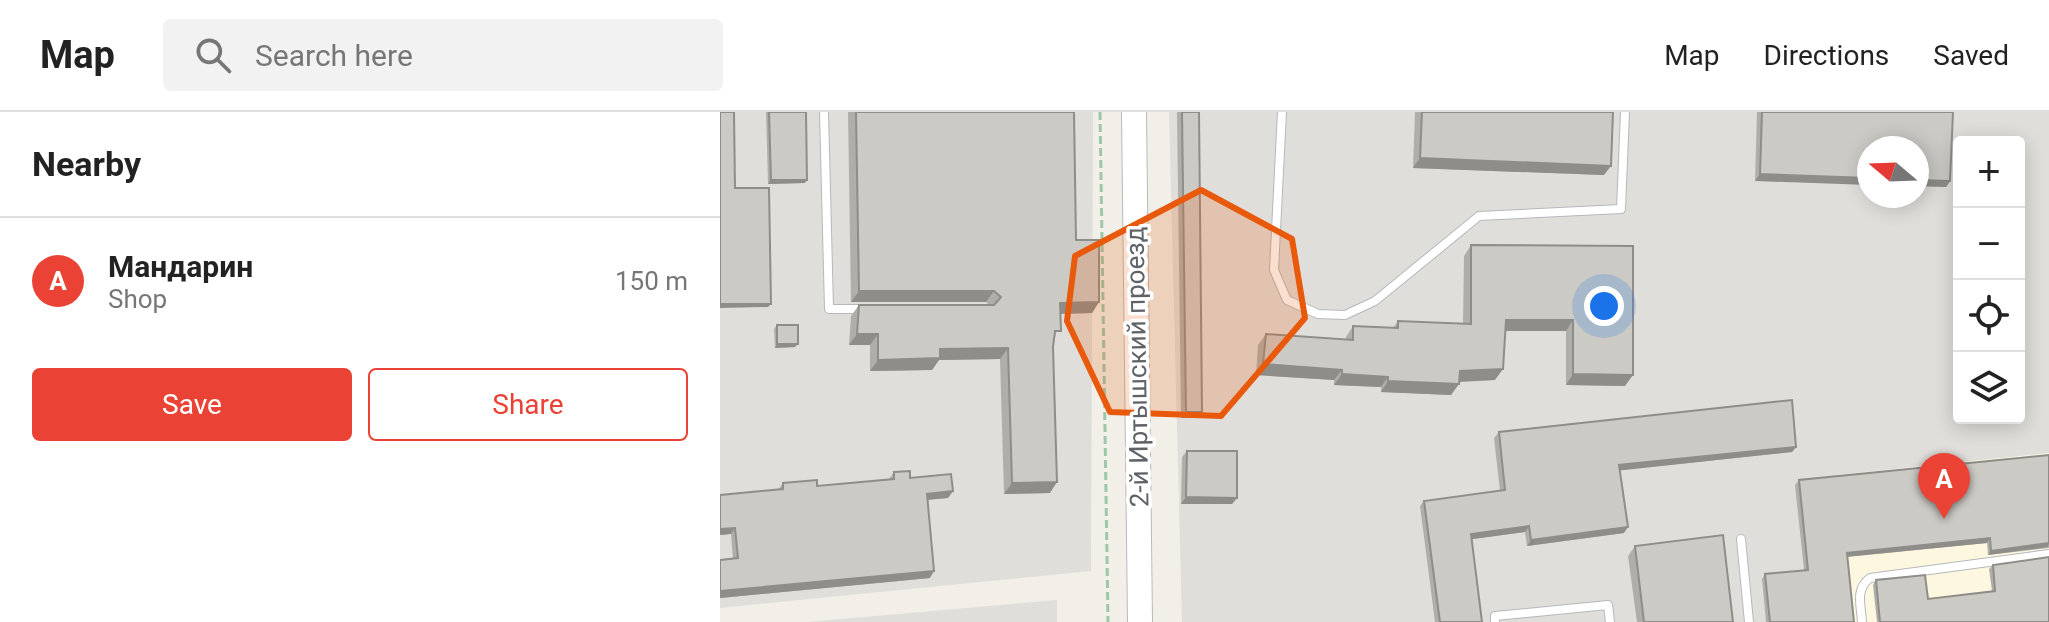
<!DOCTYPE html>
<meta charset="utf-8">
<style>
body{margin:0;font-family:Roboto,sans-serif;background:#f2f2f2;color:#222}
.controls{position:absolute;right:24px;top:24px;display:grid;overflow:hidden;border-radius:8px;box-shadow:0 4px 20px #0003}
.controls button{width:72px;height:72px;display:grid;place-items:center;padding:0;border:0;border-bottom:2px solid #e0e0e0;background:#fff;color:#222;font:40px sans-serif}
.compass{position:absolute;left:1137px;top:24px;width:72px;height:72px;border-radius:50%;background:#fff;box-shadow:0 4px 20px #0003;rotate:289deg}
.you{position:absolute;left:884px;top:194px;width:28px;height:28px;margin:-20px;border:6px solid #fff;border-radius:50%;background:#1a73e8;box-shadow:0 0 0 12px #1a73e833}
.badge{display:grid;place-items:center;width:52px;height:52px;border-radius:50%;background:#ea4335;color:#fff;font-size:26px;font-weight:700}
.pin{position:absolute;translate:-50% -66px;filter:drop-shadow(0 2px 4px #0008)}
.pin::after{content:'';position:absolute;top:42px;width:28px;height:24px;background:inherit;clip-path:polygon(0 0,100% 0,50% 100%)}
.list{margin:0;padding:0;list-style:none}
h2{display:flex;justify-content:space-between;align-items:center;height:104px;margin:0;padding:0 32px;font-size:34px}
h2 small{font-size:26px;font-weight:400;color:#767676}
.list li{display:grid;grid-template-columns:52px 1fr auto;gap:24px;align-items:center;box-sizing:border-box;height:128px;padding:0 32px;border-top:2px solid #e0e0e0}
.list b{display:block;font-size:30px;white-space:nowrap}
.list p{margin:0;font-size:26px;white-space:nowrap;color:#767676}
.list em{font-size:26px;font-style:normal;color:#767676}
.actions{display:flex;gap:16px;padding:24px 32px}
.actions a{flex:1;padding:18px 0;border:2px solid #ea4335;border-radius:8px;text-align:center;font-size:28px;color:#ea4335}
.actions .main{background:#ea4335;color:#fff}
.icon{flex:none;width:44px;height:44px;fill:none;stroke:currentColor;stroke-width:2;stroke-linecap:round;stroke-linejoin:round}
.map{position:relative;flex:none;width:1329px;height:510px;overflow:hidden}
header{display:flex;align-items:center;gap:48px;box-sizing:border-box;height:112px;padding:0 40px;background:#fff;border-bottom:2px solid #e0e0e0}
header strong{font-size:38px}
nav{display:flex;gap:44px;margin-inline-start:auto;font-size:28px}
.search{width:560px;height:72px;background:#f2f2f2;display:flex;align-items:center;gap:20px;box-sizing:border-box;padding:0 28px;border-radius:8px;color:#767676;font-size:30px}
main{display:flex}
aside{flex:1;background:#fff}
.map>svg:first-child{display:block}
</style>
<header>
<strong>Map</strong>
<div class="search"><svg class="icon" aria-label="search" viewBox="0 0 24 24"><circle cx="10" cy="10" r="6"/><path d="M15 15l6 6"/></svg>Search here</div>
<nav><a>Map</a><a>Directions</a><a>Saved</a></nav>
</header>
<main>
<aside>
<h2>Nearby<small></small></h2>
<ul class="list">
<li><span class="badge">A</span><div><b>Мандарин</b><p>Shop</p></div><em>150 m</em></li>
</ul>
<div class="actions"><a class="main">Save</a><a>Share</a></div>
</aside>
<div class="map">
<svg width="1329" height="510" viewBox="0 0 1329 510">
<rect width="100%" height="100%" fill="#f1efe8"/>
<path fill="#fef7e0" d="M1329,341V510H1130L1115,363Z"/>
<g fill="#e0deda" fill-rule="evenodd">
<path d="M0,0H373L371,459L0,496Z"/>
<path d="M449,0H1329V341L1115,363L1130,510H462ZM1239,30H1299V306H1239ZM1149,36H1197V84H1149Z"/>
<path d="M337,488V510H87Z"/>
</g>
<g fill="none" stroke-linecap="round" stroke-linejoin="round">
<g stroke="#b5b8bc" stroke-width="10">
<g id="lane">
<path d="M104,0L109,197H147"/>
<path d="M562,0L554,158L567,188L598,202L625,203L655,189L759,104L901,97L905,0"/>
<path d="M1021,427L1029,510"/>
<path d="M775,510V504L888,493L890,510"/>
<path d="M1142,510C1141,493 1135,477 1150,466L1329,442"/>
</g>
</g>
<g stroke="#b6babf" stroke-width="26">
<path id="secondary" d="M414,0L420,510"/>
</g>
<path stroke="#9cc7a9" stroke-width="3" stroke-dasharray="8 4" stroke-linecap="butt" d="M380,0L388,510"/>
<use href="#lane" stroke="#fff" stroke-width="8"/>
<use href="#secondary" stroke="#fff" stroke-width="24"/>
</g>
<g fill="#afaea9">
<path d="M46,0H86L85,71L48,72Z"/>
<path d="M128,0H354L356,128L379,190L372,201L340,202L333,235L330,381L284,382L280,247L219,248L212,258L150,259V233H129L131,204L139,193H269L266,190H131Z"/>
<path d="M457,0H479L482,300L478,306H461Z"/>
<path d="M695,0H893L884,63L693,56Z"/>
<path d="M1037,0H1233L1230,69L1226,75L1197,74V36L1035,69Z"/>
<path d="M751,133L913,134L905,274L846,273V219H785L775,268L739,270L731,283L661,280V275L614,273V268L536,263L538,233L546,222L626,228V225L633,214L673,216L678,209L743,212L744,144Z"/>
<path d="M57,213L75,235L55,236L54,217Z"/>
<path d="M779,320L1076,335L1072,340L900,358L904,421L807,434L805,420L751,427L762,510H715L700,394L704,389L780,379L774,326Z"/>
<path d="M467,339L517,386L512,392H461L462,345Z"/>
<path d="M1329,343V436L1268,443L1267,431L1127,445L1134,510H1046L1042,467L1045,462L1084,458L1075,373L1079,368Z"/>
<path d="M174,360L233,379L228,386L208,388L210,466L0,486V448L13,447L11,422L0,423L58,378L63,371L97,374L169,367Z"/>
<path d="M915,434L1013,510H917L908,444Z"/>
<path d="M1273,453L1329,510H1157L1153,473L1156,468L1208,487L1272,479L1269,457Z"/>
</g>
<g fill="#8f8d8a">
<path d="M700,46L891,54L884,63L693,56Z"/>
<path d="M1040,62L1149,66V73L1035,69Z"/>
<path d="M51,68H87L85,71L48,72Z"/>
<path d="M1197,68L1230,69L1226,75L1197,74Z"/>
<path d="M139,179H274L266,190H131Z"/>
<path d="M379,190L372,201L332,202L340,191Z"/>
<path d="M0,192H51L48,195L0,196Z"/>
<path d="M786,208H853L846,219H778Z"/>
<path d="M137,222H158L150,233H129Z"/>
<path d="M57,232H78L75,235L55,236Z"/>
<path d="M288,236L280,247L219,248L212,258L150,259L158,248L220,237Z"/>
<path d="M543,252L622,258L614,268L536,263Z"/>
<path d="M783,257L775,268L732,270L740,259Z"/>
<path d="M622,262L668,265L661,275L614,273Z"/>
<path d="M853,262L913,263L905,274L846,273Z"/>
<path d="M668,269L739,272L731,283L661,280Z"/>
<path d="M466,300H482L478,306H461Z"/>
<path d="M1076,335L1072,340L895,359L899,353Z"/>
<path d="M337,370L330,381L284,382L292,371Z"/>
<path d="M233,379L228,386L203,388L207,382Z"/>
<path d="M466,385L517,386L512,392H461Z"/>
<path d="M809,414L805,420L746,428L751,422Z"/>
<path d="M908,415L904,421L807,434L811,428Z"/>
<path d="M15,416L11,422L0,423V417Z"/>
<path d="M1270,426L1267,431L1124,445L1127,441Z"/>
<path d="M1329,431L1328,435L1268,443L1271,439Z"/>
<path d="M214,459L210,466L0,486V479Z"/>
</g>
<g fill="#cccac5" stroke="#8f8d8a" stroke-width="2">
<path d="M0,0H14L15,76H49L51,192H0Z"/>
<path d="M49,0H86L87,68H51Z"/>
<path d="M136,0H354L356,128H379V190L340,191L341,219H335L333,235L337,370L292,371L288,236L220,237V246L158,248V222H137L139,193H274L281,185L274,179H139Z"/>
<path d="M462,0H479L482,300H466Z"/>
<path d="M702,0H893L891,54L700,46Z"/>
<path d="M1042,0H1233L1230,69L1197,68V36H1149V66L1040,62Z"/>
<path d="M751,133L913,134V263L853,262V208H786L783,257L740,259L739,272L668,269V265L622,262V258L543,252L546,222L633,228V214L678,216V209L751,212Z"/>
<rect x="57" y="213" width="21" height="19"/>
<path d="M1072,288L1076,335L899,353L908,415L811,428L809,414L751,422L762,510H720L704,389L785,378L779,320Z"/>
<path d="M467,339H517V386L466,385Z"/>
<path d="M1329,343V431L1271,439L1270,426L1127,441L1134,510H1050L1045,462L1088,458L1079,368Z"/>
<path d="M190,359V366L231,362L233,379L207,382L214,459L0,479V448L18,446L15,416L0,417V383L63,377V371L97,368V374L174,367V360Z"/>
<path d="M1003,423L1013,510H924L915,434Z"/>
<path d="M1329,445V510H1160L1156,468L1205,463L1208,487L1275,479L1273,453Z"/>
</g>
<path fill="#e8590c" fill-opacity="0.2" stroke="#e8590c" stroke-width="6" stroke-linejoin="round" d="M481,78L572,127L585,206L501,304L390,300L347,209L355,144Z"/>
<g text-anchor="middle" stroke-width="7" stroke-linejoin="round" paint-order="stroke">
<g font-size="26" fill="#5f6368" stroke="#fff">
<text transform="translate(417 255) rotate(-91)" y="9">2-й Иртышский проезд</text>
</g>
</g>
</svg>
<div class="controls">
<button>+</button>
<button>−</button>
<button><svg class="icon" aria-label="locate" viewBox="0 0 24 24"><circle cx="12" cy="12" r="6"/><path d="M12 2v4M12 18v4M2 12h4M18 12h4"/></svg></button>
<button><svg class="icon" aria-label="layers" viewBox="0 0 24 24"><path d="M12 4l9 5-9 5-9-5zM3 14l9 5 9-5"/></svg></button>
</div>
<svg class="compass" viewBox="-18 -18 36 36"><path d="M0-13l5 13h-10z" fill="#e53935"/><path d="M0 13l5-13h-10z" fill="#767676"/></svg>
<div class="you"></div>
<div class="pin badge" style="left:1224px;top:407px">A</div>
</div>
</main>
